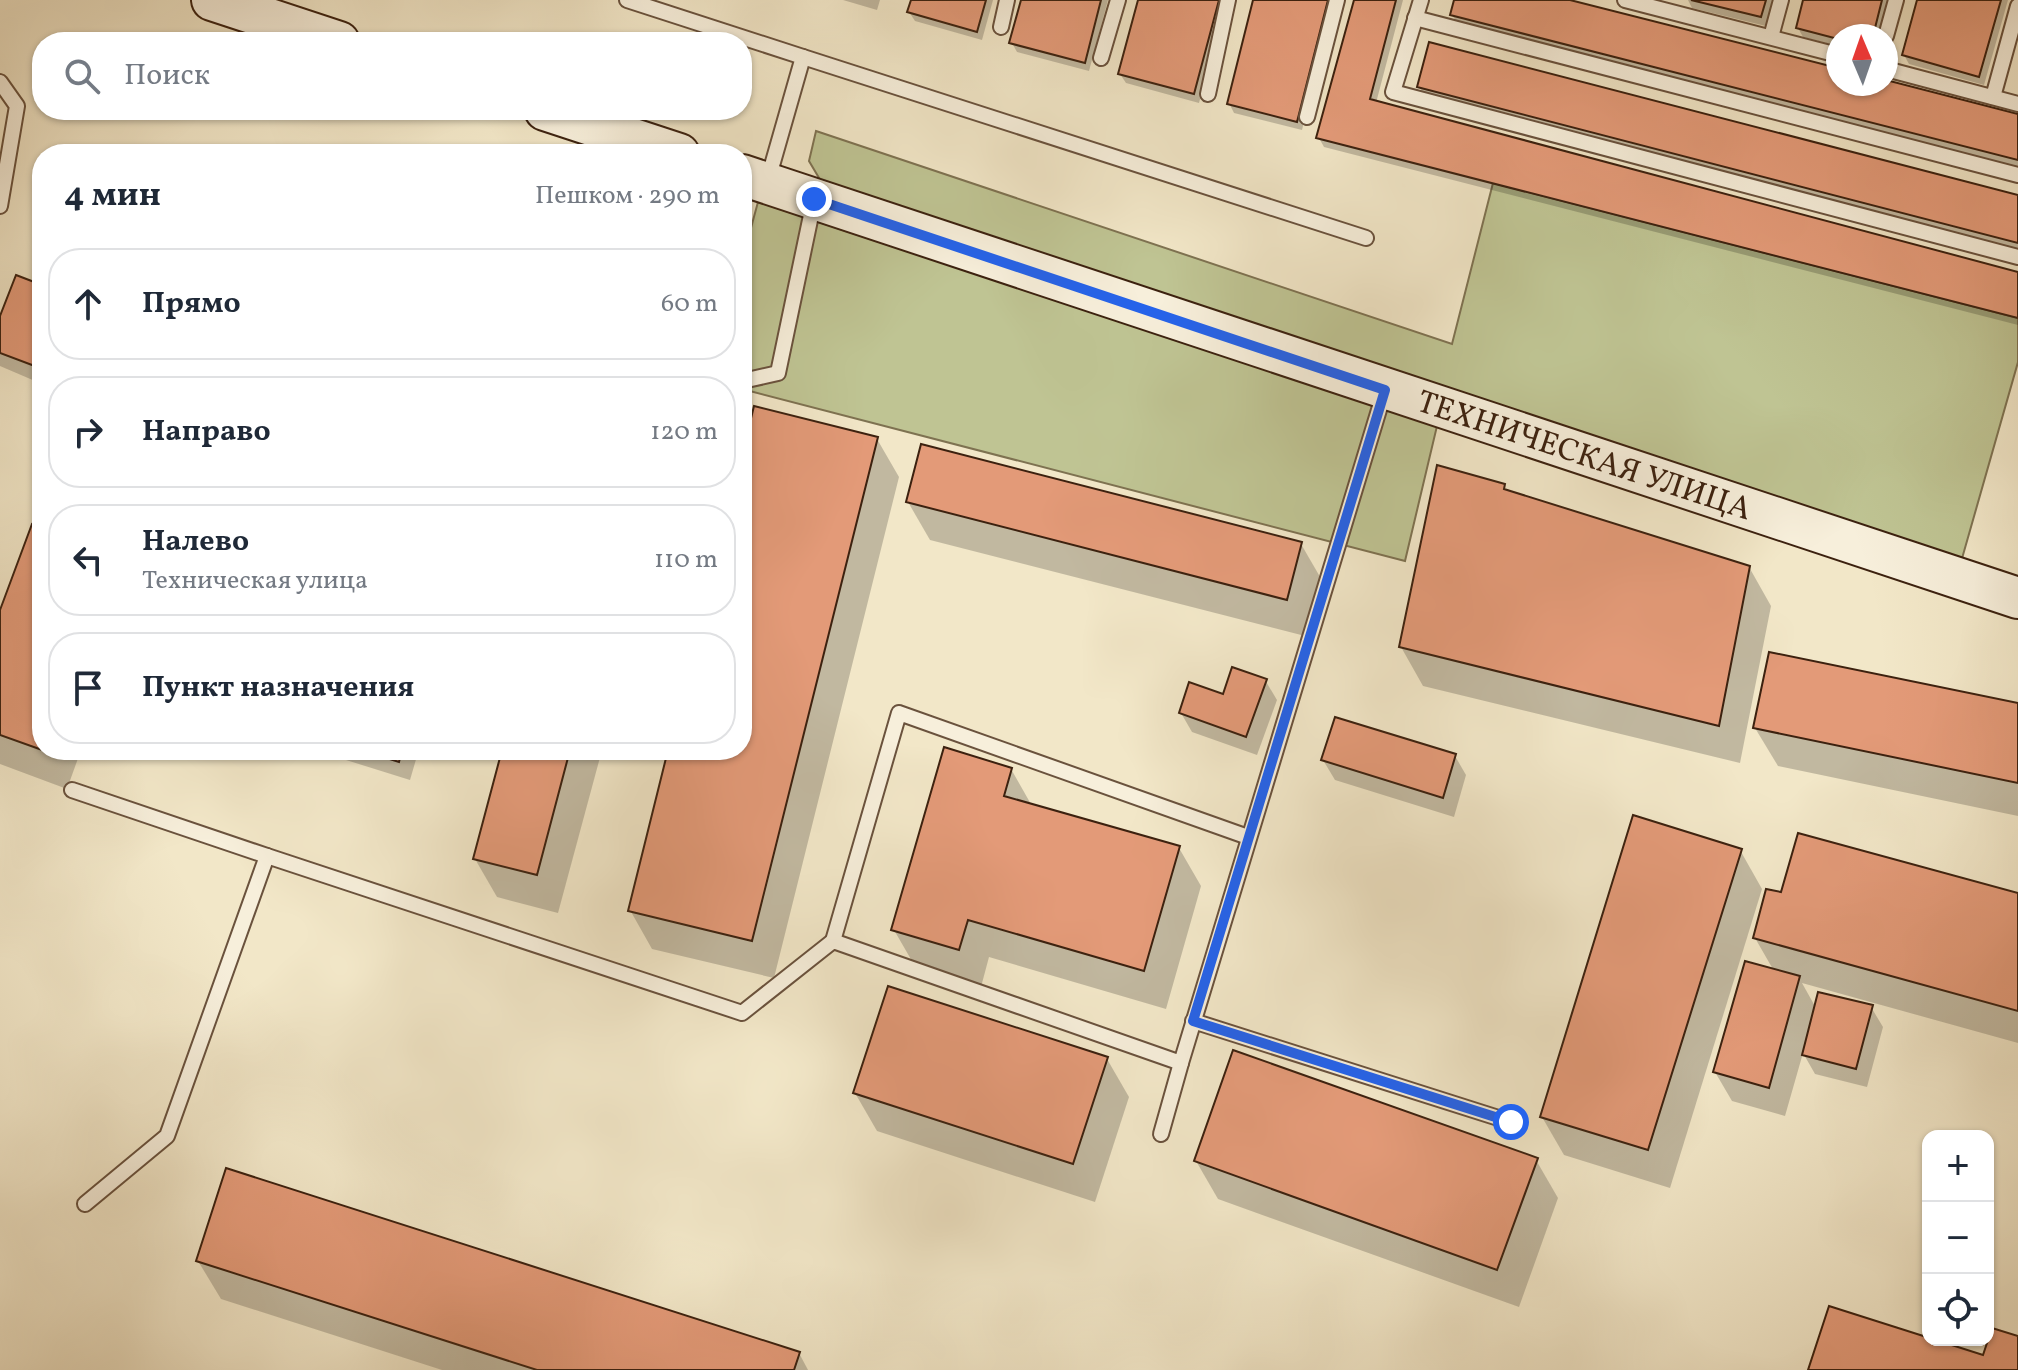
<!DOCTYPE html>
<html lang="ru">
<meta charset="utf-8">
<style>
body{margin:0;font-family:Vollkorn,serif;background:#f6f6f7;color:#1f2937}
.controls{position:absolute;right:24px;bottom:24px;display:grid;overflow:hidden;border-radius:16px;box-shadow:0 2px 6px #0004}
.controls button{width:72px;height:72px;display:grid;place-items:center;padding:0;border:0;border-bottom:2px solid #e0e1e3;background:#fff;color:#1f2937;font:40px sans-serif}
.compass{position:absolute;left:1826px;top:24px;width:72px;height:72px;border-radius:50%;background:#fff;box-shadow:0 2px 6px #0004;rotate:358deg}
.stop{position:absolute;width:24px;height:24px;margin:-18px;border:6px solid #2563eb;border-radius:50%;background:#fff}
.stop.end{background:#2563eb;border-color:#fff;box-shadow:0 2px 8px #0008}
.list{margin:0;padding:0;list-style:none}
h2{display:flex;justify-content:space-between;align-items:center;height:104px;margin:0;padding:0 32px;font-size:34px}
h2 small{font-size:26px;font-weight:400;color:#747a83}
.list li{display:grid;grid-template-columns:52px 1fr auto;gap:24px;align-items:center;box-sizing:border-box;height:112px;margin:0 16px 16px;padding:0 16px;border:2px solid #e0e1e3;border-radius:32px}
.list b{display:block;font-size:30px;white-space:nowrap}
.list p{margin:0;font-size:26px;white-space:nowrap;color:#747a83}
.list em{font-size:26px;font-style:normal;color:#747a83}
.icon{flex:none;width:44px;height:44px;fill:none;stroke:currentColor;stroke-width:2;stroke-linecap:round;stroke-linejoin:round}
.map{position:relative;flex:none;width:2018px;height:1370px;overflow:hidden}
.search{position:absolute;background:#fff;box-shadow:0 2px 6px #0004;left:32px;top:32px;width:720px;height:88px;display:flex;align-items:center;gap:20px;box-sizing:border-box;padding:0 28px;border-radius:32px;color:#747a83;font-size:30px}
.panel{position:absolute;background:#fff;box-shadow:0 2px 6px #0004;left:32px;top:144px;width:720px;height:616px;border-radius:32px}
.map>svg:first-child{display:block}
</style>
<div class="map">
<svg width="2018" height="1370" viewBox="0 0 2018 1370">
<rect width="100%" height="100%" fill="#f2e7c8"/>
<filter id="stains"><feTurbulence type="fractalNoise" baseFrequency=".0025" numOctaves="4"/><feColorMatrix values="0 0 0 0 .2 0 0 0 0 .09 0 0 0 0 .02 0 0 0 .5 -.17"/></filter>
<radialGradient id="worn" r=".72"><stop offset=".6" stop-color="#630" stop-opacity="0"/><stop offset="1" stop-color="#630" stop-opacity=".3"/></radialGradient>
<g fill="#bfc493" stroke="#7e7251" stroke-width="2">
<path d="M816,131L1452,344L1493,183L2018,318V362L1961,562L822,183L809,161Z"/>
<path d="M758,202L1437,426L1405,561L742,389V261Z"/>
</g>
<g fill="#0003">
<path d="M843,0H880L877,10Z"/>
<path d="M913,0H993L982,40L915,21L909,12Z"/>
<path d="M1023,0H1108L1089,71L1017,52L1012,43Z"/>
<path d="M1140,0H1226L1199,103L1126,83L1120,74Z"/>
<path d="M1255,0H1335L1302,130L1234,113L1229,103Z"/>
<path d="M1356,0H1403L1376,103L2018,274V325L1324,147L1319,138Z"/>
<path d="M1456,0H1562L1838,70V84L1886,82L2018,116V167L1458,24L1452,15Z"/>
<path d="M1688,0H1772L1766,26L1692,8Z"/>
<path d="M1805,0H1888L1880,36H1838V46L1803,37L1798,28Z"/>
<path d="M1919,0H2008L1984,85L1909,64L1904,55Z"/>
<path d="M1419,86L2018,197V250L1424,96Z"/>
<path d="M17,278L42,287V384L0,366V322Z"/>
<path d="M877,439L899,477L774,978L652,949L630,910L670,750H742V464Z"/>
<path d="M1504,486L1507,492L1749,567L1771,606L1740,763L1423,686L1401,647Z"/>
<path d="M908,502L1301,544L1323,582L1309,637L930,540Z"/>
<path d="M42,530V750H81L67,789L0,764V616Z"/>
<path d="M1265,680L1277,700L1257,755L1192,732L1181,713Z"/>
<path d="M2018,705V816L1778,766L1755,728Z"/>
<path d="M314,750H414L417,756L410,780Z"/>
<path d="M504,750H602L558,913L497,897L475,859Z"/>
<path d="M1455,756L1466,775L1454,817L1335,780L1323,760Z"/>
<path d="M1011,769L1032,806L1179,848L1201,886L1166,1009L989,957L981,987L916,968L894,930Z"/>
<path d="M1740,850L1762,889L1670,1188L1564,1155L1542,1117Z"/>
<path d="M1782,895H2018V1043L1802,983L1816,1008L1871,1007L1883,1027L1867,1087L1815,1074L1803,1053L1785,1116L1732,1101L1715,1072L1774,971L1755,938Z"/>
<path d="M1107,1059L1129,1097L1095,1202L877,1131L855,1093Z"/>
<path d="M1536,1160L1558,1198L1519,1307L1218,1199L1196,1161Z"/>
<path d="M198,1261L799,1353L808,1370H442L221,1299Z"/>
</g>
<g fill="#e39a78" stroke="#3c210f" stroke-width="2">
<path d="M911,0H986L977,32L907,12Z"/>
<path d="M1021,0H1101L1085,63L1009,43Z"/>
<path d="M1138,0H1219L1194,94L1118,74Z"/>
<path d="M1253,0H1328L1297,122L1227,104Z"/>
<path d="M1354,0H1396L1370,99L2018,272V318L1316,138Z"/>
<path d="M1454,0H1570L1838,68V84H1886V80L2018,114V160L1450,15Z"/>
<path d="M1691,0H1766L1761,17Z"/>
<path d="M1803,0H1882L1873,36L1838,39L1796,28Z"/>
<path d="M1917,0H2001L1979,77L1902,55Z"/>
<path d="M1429,42L2018,195V243L1417,87Z"/>
<path d="M16,275L42,285L40,368L0,353V316Z"/>
<path d="M754,406L878,437L752,941L628,911L668,750H742V455Z"/>
<path d="M921,444L1302,542L1287,600L906,502Z"/>
<path d="M1437,465L1505,484L1504,489L1750,566L1719,726L1399,647Z"/>
<path d="M32,524L42,528V750L45,751L0,735V610Z"/>
<path d="M1769,652L2018,703V783L1753,728Z"/>
<path d="M1232,667L1267,679L1246,737L1179,713L1189,682L1223,694Z"/>
<path d="M1335,717L1456,754L1443,798L1321,760Z"/>
<path d="M944,747L1012,768L1004,796L1180,846L1144,971L968,920L959,950L891,930Z"/>
<path d="M361,750H402L399,762Z"/>
<path d="M502,750H570L537,875L473,859Z"/>
<path d="M1633,815L1742,849L1648,1150L1540,1117Z"/>
<path d="M1798,833L2018,893V1011L1753,938L1766,889L1781,892Z"/>
<path d="M1745,961L1800,976L1769,1088L1713,1072Z"/>
<path d="M888,986L1108,1057L1073,1164L853,1093Z"/>
<path d="M1818,992L1873,1005L1856,1069L1802,1055Z"/>
<path d="M1233,1050L1538,1158L1497,1270L1194,1161Z"/>
<path d="M226,1168L800,1352L794,1370H537L196,1261Z"/>
<path d="M1829,1306L1983,1355L1992,1328L2018,1336V1370H1808Z"/>
</g>
<g fill="none" stroke-linecap="round" stroke-linejoin="round">
<g stroke="#6a523d" stroke-width="18">
<g id="lane">
<path d="M627,0L803,57L767,183"/>
<path d="M1421,0L1393,92L2018,257"/>
<path d="M1625,0L1838,55"/>
<path d="M1415,18L2018,175"/>
<path d="M1001,27L1007,0"/>
<path d="M1886,36L1896,0"/>
<path d="M1771,37L1781,0"/>
<path d="M803,57L1366,238"/>
<path d="M1101,58L1118,0"/>
<path d="M1886,69L2018,104"/>
<path d="M0,82L17,106L0,206"/>
<path d="M1208,94L1228,0"/>
<path d="M1993,97L2018,6"/>
<path d="M1307,117L1337,0"/>
<path d="M747,380L778,373L814,201"/>
<path d="M72,790L267,856L167,1136L85,1204"/>
<path d="M267,856L742,1013L833,941L1181,1063L1385,390"/>
<path d="M833,941L899,713L1248,837"/>
<path d="M1193,1021L1511,1122"/>
<path d="M1161,1134L1181,1063"/>
</g>
</g>
<g stroke="#3c210f" stroke-width="44">
<g id="secondary">
<path d="M212,0L339,42"/>
<path d="M545,110L679,154"/>
<path id="s1" d="M742,175L2018,598"/>
</g>
</g>
<use href="#lane" stroke="#f7efdb" stroke-width="14"/>
<use href="#secondary" stroke="#f7efdb" stroke-width="40"/>
</g>
<g fill="none" stroke-linecap="round" stroke-linejoin="round">
<path stroke="#2563eb" stroke-width="10" d="M814,199L1385,390L1193,1021L1511,1122"/>
</g>
<g text-anchor="middle" stroke-width="8" stroke-linejoin="round" paint-order="stroke">
<g font-size="32" fill="#3c210f" stroke="#f7efdb">
<text dy="11" stroke="none"><textPath href="#s1" startOffset="888">ТЕХНИЧЕСКАЯ УЛИЦА</textPath></text>
</g>
</g>
<rect width="100%" height="100%" filter="url(#stains)"/>
<rect width="100%" height="100%" fill="url(#worn)"/>
</svg>
<div class="controls">
<button>+</button>
<button>−</button>
<button><svg class="icon" aria-label="locate" viewBox="0 0 24 24"><circle cx="12" cy="12" r="6"/><path d="M12 2v4M12 18v4M2 12h4M18 12h4"/></svg></button>
</div>
<svg class="compass" viewBox="-18 -18 36 36"><path d="M0-13l5 13h-10z" fill="#e53935"/><path d="M0 13l5-13h-10z" fill="#747a83"/></svg>
<div class="stop" style="left:1511px;top:1122px"></div>
<div class="stop end" style="left:814px;top:199px"></div>
<div class="search"><svg class="icon" aria-label="search" viewBox="0 0 24 24"><circle cx="10" cy="10" r="6"/><path d="M15 15l6 6"/></svg>Поиск</div>
<section class="panel">
<h2>4 мин<small>Пешком · 290 m</small></h2>
<ul class="list">
<li><svg class="icon" aria-label="ahead" viewBox="0 0 24 24"><path d="M12 20V5M6 11l6-6 6 6"/></svg><div><b>Прямо</b></div><em>60 m</em></li>
<li><svg class="icon" aria-label="right" viewBox="0 0 24 24"><path d="M7 20v-9h11M14 6l5 5-5 5"/></svg><div><b>Направо</b></div><em>120 m</em></li>
<li><svg class="icon" aria-label="left" viewBox="0 0 24 24"><path d="M17 20v-9H6M10 6l-5 5 5 5"/></svg><div><b>Налево</b><p>Техническая улица</p></div><em>110 m</em></li>
<li><svg class="icon" aria-label="arrive" viewBox="0 0 24 24"><path d="M6 21V4h12l-3 4 3 4H6"/></svg><div><b>Пункт назначения</b></div></li>
</ul>
</section>
</div>
